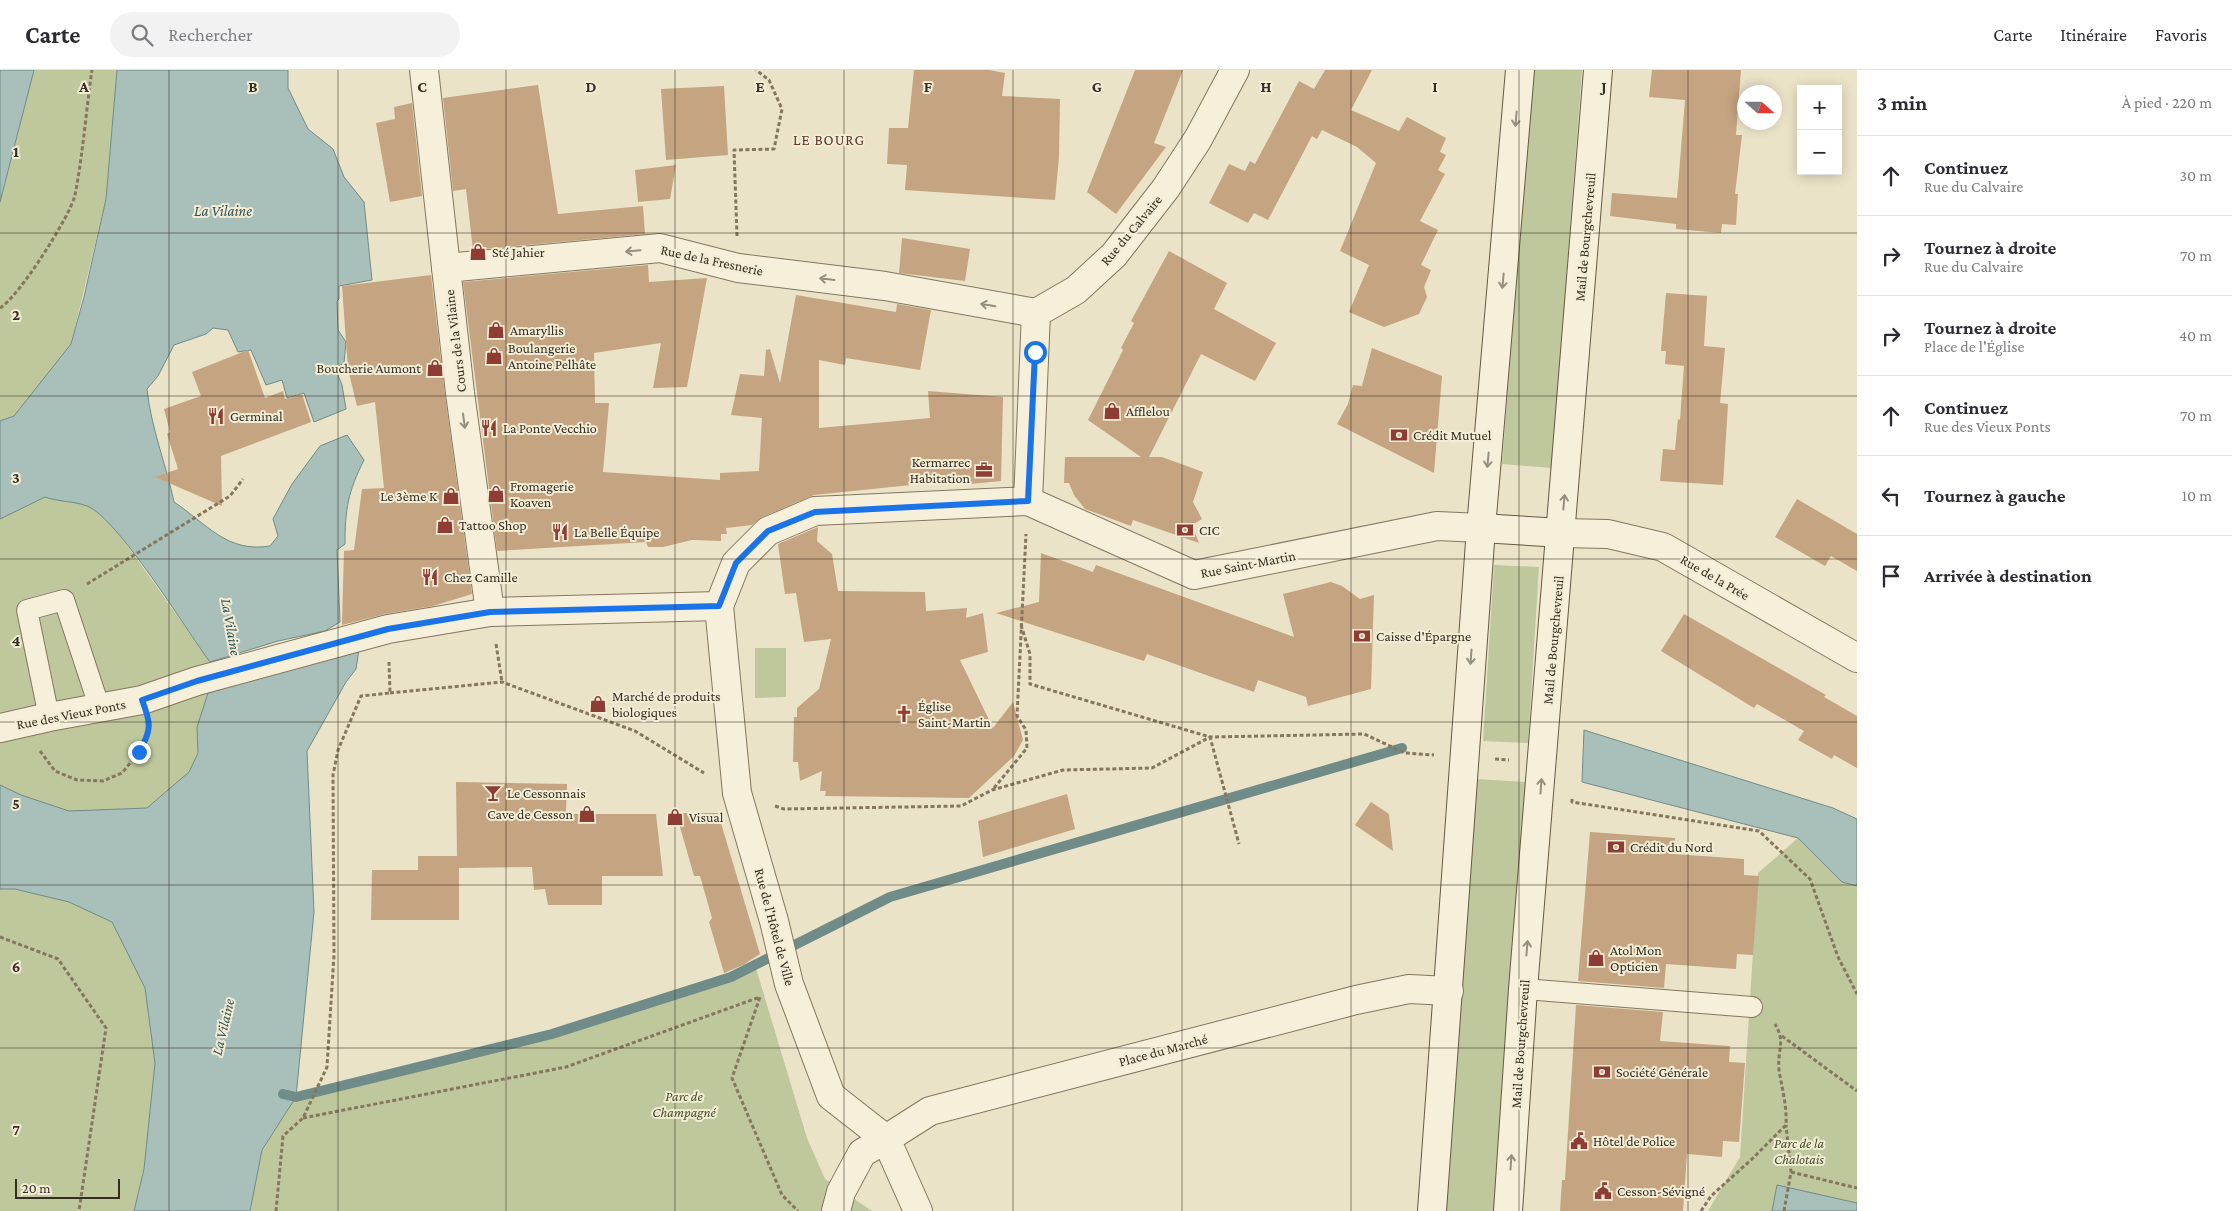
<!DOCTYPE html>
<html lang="fr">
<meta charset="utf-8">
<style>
body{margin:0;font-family:"Crimson Pro",serif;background:#f2f2f3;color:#2b2b33}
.controls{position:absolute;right:15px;top:15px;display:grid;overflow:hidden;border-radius:0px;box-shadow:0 2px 12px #0003}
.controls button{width:45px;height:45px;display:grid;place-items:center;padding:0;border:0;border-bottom:1px solid #e1e1e2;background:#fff;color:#2b2b33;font:25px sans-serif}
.compass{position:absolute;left:1737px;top:15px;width:45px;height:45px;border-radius:50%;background:#fff;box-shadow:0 2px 12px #0003;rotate:111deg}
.scale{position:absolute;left:15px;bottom:12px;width:105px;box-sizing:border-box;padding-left:5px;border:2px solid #362d21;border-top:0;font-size:14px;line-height:18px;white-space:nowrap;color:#362d21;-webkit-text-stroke:4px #f3edd6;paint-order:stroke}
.stop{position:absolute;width:15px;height:15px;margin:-11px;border:4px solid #1a73e8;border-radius:50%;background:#fff}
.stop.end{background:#1a73e8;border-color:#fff;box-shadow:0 1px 5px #0008}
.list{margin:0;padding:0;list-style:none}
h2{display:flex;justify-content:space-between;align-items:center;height:65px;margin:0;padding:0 20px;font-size:21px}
h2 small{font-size:16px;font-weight:400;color:#7c7c81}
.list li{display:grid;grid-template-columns:32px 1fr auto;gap:15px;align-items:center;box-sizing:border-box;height:80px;padding:0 20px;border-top:1px solid #e1e1e2}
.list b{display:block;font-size:19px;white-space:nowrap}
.list p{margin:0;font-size:16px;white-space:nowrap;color:#7c7c81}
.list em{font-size:16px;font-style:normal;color:#7c7c81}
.icon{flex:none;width:28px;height:28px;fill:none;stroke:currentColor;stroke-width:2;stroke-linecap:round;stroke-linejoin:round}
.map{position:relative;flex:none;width:1857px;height:1141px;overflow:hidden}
header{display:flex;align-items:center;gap:30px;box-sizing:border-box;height:70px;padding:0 25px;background:#fff;border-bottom:1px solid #e1e1e2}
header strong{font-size:24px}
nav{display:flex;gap:28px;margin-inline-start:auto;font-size:18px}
.search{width:350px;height:45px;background:#f2f2f3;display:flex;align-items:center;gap:12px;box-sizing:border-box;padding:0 18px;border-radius:28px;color:#7c7c81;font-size:19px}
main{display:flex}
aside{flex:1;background:#fff}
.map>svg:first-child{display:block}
</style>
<header>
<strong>Carte</strong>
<div class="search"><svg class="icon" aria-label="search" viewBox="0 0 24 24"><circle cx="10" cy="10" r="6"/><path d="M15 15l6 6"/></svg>Rechercher</div>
<nav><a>Carte</a><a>Itinéraire</a><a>Favoris</a></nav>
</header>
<main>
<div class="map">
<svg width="1857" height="1141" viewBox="0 0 1857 1141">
<rect width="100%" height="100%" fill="#eae3c7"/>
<g fill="#bec89c">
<path d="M0,0H117L106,129L71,274L115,458L210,592L222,659L144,1099L134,1141H0Z"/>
<path d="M1533,0H1582L1552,398L1502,394Z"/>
<path d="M1494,495L1539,497L1528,673L1483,671Z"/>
<path d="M755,578H786V627L755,628Z"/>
<path d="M1476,709L1528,712L1494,1141H1445Z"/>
<path d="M1798,768L1842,812L1857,816V1141H1708L1740,1087L1758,803Z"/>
<path d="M755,895L807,1068L825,1109L872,1141H250L262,1080L296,1027L552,964L731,907Z"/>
</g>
<g fill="#a8bfba" stroke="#6f8c88">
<path d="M0,0H34L0,132Z"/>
<path d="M117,0H288V18L308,59L333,79L344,107L364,132L372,210L339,216V229L337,231L338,260L346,272L344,293L335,298L342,315L346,339L314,352L304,323L287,328L282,310L266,315L251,280L238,282L228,260L213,258L206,264L174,275L158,306L147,319C151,358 166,394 174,432C207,454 227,483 270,476L278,466L273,449L292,414L320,376L347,365L364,390C348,422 345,439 345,474L337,480L340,552L325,561L278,571L210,592C186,560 118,448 87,436C74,431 59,432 45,427L0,449V351L14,346L71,274L84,227L106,129Z"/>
<path d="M359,579L356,599L346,612L307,681L314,842L296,1027L262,1080L250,1141H134L144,1099L155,993L145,918L112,852L69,832L15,819H0V715L21,725L69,741L147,738L189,702L198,683L197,657L208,623Z"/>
<path d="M1584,660L1833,738L1857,749V816L1842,812L1798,768L1582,712Z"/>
<path d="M1777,1115L1857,1133V1141H1772Z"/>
</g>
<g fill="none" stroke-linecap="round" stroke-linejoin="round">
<path stroke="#6f8c88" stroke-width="10" d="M283,1024L296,1027L552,964L731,907L890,827L1402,678"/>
</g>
<g fill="#c5a481">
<path d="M914,0H989L1005,3L1002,26L1060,29L1059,87L1055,130L905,120L907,95L887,94L889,58H908Z"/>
<path d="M1135,0H1183L1154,73L1166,77L1116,144L1087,122Z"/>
<path d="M1325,0H1372L1351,40L1399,61L1407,47L1446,68L1440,82L1446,85L1438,100L1445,104L1420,151L1438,160L1421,195L1431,200L1424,217L1427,227L1419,244L1384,257L1349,242L1369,195L1340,181L1376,93L1357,77L1322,60L1317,69L1312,66L1268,150L1254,143L1248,153L1209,133L1229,94L1245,101L1250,91L1255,94L1299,11L1314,19Z"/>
<path d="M1652,0H1741L1736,65H1742L1735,124H1738L1736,155L1722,154L1721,163L1676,159V154L1610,146L1612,123L1677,128L1685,30L1649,27Z"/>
<path d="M538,15L558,144L643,136L645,164L473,180L466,119L453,121L443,28Z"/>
<path d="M724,16L728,85L666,90L661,19Z"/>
<path d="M412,33L422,126L390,132L376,53L395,49L394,37Z"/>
<path d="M676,95L670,129L638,132L635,100Z"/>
<path d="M902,168L970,179L965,211L899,203Z"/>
<path d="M1169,181L1227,213L1214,239L1276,273L1255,311L1201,284L1149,387H1162L1203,402L1193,432L1202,449L1192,455L1199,473L1133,450L1131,456L1085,439L1074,425L1069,413H1064L1065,387H1141L1088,350L1123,280L1121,278L1134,253L1131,251Z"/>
<path d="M648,195L649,212L707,208L687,317L653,318L661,273L594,283L595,333H609L603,402L720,410V403L759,401L762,348L731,345L740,304L764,306L766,280L770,279L780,313L796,225L896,242L897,234L931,240L920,300L846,288L845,295L819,290V358L930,348L928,321L1003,327L1001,411L970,414L969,409L814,425L762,447L752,455L726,458L727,464H721V471L692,470L663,477H648L646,472L497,481L463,212Z"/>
<path d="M431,205L445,325L472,524L433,536L385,544L342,555L344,481L354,480L362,419L384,418L375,332L357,336L348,299L342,216Z"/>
<path d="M1666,223L1707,226L1704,276L1725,278L1720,333L1728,334L1723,415L1660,411L1663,379L1675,380L1678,349L1680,350L1684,296L1665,294L1666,281H1661Z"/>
<path d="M1372,278L1442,306L1434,403L1337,354L1348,334L1353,315L1362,316Z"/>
<path d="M248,280L265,328L283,321L285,329L302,324L311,352L221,386L222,436L155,407L178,399L167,364L170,362L164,339L201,326L192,302Z"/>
<path d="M1797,429L1857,464V501L1831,486L1825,496L1775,467Z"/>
<path d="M818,457L817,471L832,484L838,521L925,522L926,541L967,538L966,548L983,543L988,582L960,590L993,658L1013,632L1023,670L1014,686L969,728L825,726L826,721H820L822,701L800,711L798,692H793L794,647H797V638L819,619L831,569L804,572L796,523L785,524L778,474Z"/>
<path d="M1041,483L1093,502L1096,495L1294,567L1283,524L1331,512L1342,516L1360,529L1374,525L1371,619L1308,636L1306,627L1258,610L1254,622L1147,584L1144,591L996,543L1039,532Z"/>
<path d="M1684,544L1826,625L1824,627L1857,646V698L1834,685L1832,689L1798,670L1804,661L1757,634L1754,638L1661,581Z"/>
<path d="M456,712L567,714L566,744H656L663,806H602V835H548L545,819L534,820L532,797L459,798V850H371L372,800H418V786H457Z"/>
<path d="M1067,724L1075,759L983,787L978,751Z"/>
<path d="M1371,732L1389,744L1393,781L1355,755Z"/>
<path d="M676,743H718L760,884L743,895L724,903L709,852L712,848L700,806H694Z"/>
<path d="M1590,762L1675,768L1674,784L1744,789V805L1759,806L1753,885L1737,884L1736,899L1666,894L1664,918L1578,911Z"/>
<path d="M1576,935L1663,942L1660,971L1730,976L1729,992L1745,993L1739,1072L1723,1071L1722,1087L1687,1084L1683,1141H1560L1562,1110H1565Z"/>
</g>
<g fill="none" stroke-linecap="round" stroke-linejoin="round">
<g stroke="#85765e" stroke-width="22">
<g id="service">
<path d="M49,647L27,540L64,530L100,639"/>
<path d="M1523,919L1752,937"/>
</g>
</g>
<g stroke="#85765e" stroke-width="30">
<path id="pedestrian" d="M836,1141L841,1122L862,1083L886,1069"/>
</g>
<g stroke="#85765e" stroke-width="30">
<g id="minor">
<path d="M424,0L460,323L490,542"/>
<path d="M446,198L660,178L738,198L885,216L1036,243"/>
<path d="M1036,243L1076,220L1114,185L1166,118L1198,69L1235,0"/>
<path d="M1028,431L1036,243"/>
<path d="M1562,463L1608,464L1663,477L1857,588"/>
<path d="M0,658L49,647L142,630L197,611L388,559L490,542L719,536"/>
<path d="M886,1069L930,1041L1356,930L1409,919L1449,921"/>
<path d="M918,1141L886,1069L831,1026L789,914L774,851L737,723L719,536L736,493L768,461L815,441L1028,431L1194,505L1437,456L1481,458"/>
</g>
</g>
<g stroke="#675841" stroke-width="30">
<g id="secondary">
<path d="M1481,458L1562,463"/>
<path d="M1432,1141L1481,458L1520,0"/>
<path d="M1508,1141L1523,919L1598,0"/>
</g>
</g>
<g stroke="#85765e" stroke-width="3" stroke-dasharray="4 2.5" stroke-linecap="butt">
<path d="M737,166L734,80L774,79L782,39L769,10L756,0"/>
<path d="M0,238C18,228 71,145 75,125C83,84 86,41 92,0"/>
<path d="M87,514L230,426L243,409"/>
<path d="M1021,555L1030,584V614L1210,667L1239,774"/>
<path d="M496,574L502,612"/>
<path d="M390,623L502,612L635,661L704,703"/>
<path d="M40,681L55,701L77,710L103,711L122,703L139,682L148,666L149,660"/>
<path d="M1495,689L1509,690"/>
<path d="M994,718L1027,678L1026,660L1017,646L1026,464"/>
<path d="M1572,729V732L1759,761L1810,809L1838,887L1857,924"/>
<path d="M775,736L784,739L961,736L992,720L1063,700L1152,698L1210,667L1364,664L1405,683L1434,685"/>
<path d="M0,867L58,889L106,958L79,1141"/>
<path d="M1782,966L1857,1021"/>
<path d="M303,1048L566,997L760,927L732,1008L782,1125L798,1141"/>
<path d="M1791,1102L1857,1118"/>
<path d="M276,1141L283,1066L303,1048L327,997L334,885L333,705L338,680L361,626L390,623L389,592"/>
<path d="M1701,1141L1711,1126L1752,1089L1786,1055C1787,1035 1782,1019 1779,1000C1777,980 1786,972 1775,954"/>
<path d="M1784,1141L1791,1102L1786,1055"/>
</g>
<use href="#service" stroke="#f6f0da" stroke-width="20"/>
<use href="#pedestrian" stroke="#f6f0da" stroke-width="28"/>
<use href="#minor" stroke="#f6f0da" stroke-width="28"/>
<use href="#secondary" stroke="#f6f0da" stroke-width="28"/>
</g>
<defs><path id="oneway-shaft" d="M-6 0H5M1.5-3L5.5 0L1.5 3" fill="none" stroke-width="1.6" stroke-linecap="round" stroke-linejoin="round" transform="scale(1.25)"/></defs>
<g stroke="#968e7e">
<use href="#oneway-shaft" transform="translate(1516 49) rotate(95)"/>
<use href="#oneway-shaft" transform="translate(633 181) rotate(175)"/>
<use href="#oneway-shaft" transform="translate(827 209) rotate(-173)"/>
<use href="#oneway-shaft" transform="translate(1503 211) rotate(95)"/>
<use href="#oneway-shaft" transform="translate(988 235) rotate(-170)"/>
<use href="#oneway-shaft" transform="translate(464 351) rotate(82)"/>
<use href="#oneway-shaft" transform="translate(1488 390) rotate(95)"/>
<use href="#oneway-shaft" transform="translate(1564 432) rotate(-85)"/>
<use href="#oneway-shaft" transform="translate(1471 587) rotate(94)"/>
<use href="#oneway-shaft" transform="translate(1541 716) rotate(-86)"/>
<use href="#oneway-shaft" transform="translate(1527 878) rotate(-85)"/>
<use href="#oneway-shaft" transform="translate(1511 1092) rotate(-86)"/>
</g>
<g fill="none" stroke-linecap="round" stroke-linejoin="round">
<path stroke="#1a73e8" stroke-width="6" d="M139,682C152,660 151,653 142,630L197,611L388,559L490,542L719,536L736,493L768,461L815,442L1028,431L1035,282"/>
</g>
<path fill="none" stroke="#362d21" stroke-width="1" stroke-opacity="0.55" d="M169,0V1141M338,0V1141M506,0V1141M675,0V1141M844,0V1141M1013,0V1141M1182,0V1141M1351,0V1141M1519,0V1141M1688,0V1141M0,163H1857M0,326H1857M0,489H1857M0,652H1857M0,815H1857M0,978H1857"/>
<defs>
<g id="shop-bare" transform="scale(1.35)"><path d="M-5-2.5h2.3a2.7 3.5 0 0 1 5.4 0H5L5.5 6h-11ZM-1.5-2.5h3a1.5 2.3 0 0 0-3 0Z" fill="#8e3c34" stroke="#f3edd6" stroke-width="2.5" paint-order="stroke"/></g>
<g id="restaurant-bare" transform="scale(1.35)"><path d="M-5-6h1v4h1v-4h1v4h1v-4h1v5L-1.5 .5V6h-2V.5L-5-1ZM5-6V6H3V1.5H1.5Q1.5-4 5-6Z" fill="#8e3c34" stroke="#f3edd6" stroke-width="2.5" paint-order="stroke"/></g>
<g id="bank-bare" transform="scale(1.35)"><path d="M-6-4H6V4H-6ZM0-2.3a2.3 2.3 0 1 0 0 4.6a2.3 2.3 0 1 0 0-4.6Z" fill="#8e3c34" stroke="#f3edd6" stroke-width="2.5" paint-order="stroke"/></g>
<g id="office-bare" transform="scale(1.35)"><path d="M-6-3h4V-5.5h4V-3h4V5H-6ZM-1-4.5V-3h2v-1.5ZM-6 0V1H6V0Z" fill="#8e3c34" stroke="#f3edd6" stroke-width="2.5" paint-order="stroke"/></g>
<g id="church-bare" transform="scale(1.35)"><path d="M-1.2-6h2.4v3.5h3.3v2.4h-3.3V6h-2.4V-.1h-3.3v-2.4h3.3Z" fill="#8e3c34" stroke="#f3edd6" stroke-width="2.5" paint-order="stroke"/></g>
<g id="bar-bare" transform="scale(1.35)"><path d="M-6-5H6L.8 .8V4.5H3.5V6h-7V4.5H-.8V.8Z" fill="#8e3c34" stroke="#f3edd6" stroke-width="2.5" paint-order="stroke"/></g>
<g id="civic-bare" transform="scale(1.35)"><path d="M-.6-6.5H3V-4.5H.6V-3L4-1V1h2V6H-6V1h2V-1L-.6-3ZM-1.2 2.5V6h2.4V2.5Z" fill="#8e3c34" stroke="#f3edd6" stroke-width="2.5" paint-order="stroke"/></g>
</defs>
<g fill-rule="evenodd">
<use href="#shop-bare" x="478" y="182"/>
<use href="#shop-bare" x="496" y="260"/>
<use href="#shop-bare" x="494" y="286"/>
<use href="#shop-bare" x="435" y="298"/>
<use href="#shop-bare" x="1112" y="341"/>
<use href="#restaurant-bare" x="216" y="346"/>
<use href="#restaurant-bare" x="489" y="358"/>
<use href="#bank-bare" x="1399" y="365"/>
<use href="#office-bare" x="984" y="400"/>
<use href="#shop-bare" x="496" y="424"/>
<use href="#shop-bare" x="451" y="426"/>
<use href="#shop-bare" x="445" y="455"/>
<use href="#bank-bare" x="1185" y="460"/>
<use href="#restaurant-bare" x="560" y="462"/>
<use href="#restaurant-bare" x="430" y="507"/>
<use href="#bank-bare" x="1362" y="566"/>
<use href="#shop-bare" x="598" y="634"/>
<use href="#church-bare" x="904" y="644"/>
<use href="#bar-bare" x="493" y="723"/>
<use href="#shop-bare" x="587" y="744"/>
<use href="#shop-bare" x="675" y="747"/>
<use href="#bank-bare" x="1616" y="777"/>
<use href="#shop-bare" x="1596" y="888"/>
<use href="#bank-bare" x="1602" y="1002"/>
<use href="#civic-bare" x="1579" y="1071"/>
<use href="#civic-bare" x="1603" y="1121"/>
</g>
<g text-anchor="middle" stroke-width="4" stroke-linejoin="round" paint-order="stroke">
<g font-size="14" fill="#362d21" stroke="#f3edd6">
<text transform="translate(1131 160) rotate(-50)" y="5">Rue du Calvaire</text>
<text transform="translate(1585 167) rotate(-85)" y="5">Mail de Bourgchevreuil</text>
<text transform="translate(712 190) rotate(12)" y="5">Rue de la Fresnerie</text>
<text transform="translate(455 271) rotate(-97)" y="5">Cours de la Vilaine</text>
<text transform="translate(1248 494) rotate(-11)" y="5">Rue Saint-Martin</text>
<text transform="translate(1715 507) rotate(30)" y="5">Rue de la Prée</text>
<text transform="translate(1553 570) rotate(-85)" y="5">Mail de Bourgchevreuil</text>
<text transform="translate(71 644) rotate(-11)" y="5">Rue des Vieux Ponts</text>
<text transform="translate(775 857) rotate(75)" y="5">Rue de l'Hôtel de Ville</text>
<text transform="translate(1520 974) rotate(-86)" y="5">Mail de Bourgchevreuil</text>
<text transform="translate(1163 980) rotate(-15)" y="5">Place du Marché</text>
</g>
<g font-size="14" fill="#362d21" stroke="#f3edd6" text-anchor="start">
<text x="492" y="187">Sté Jahier</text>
<text x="510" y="265">Amaryllis</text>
<text x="508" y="283">Boulangerie<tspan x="508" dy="16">Antoine Pelhâte</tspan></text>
<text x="421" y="303" text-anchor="end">Boucherie Aumont</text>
<text x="1126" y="346">Afflelou</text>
<text x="230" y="351">Germinal</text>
<text x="503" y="363">La Ponte Vecchio</text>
<text x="1413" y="370">Crédit Mutuel</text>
<text x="970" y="397" text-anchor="end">Kermarrec<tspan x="970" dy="16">Habitation</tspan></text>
<text x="510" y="421">Fromagerie<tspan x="510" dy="16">Koaven</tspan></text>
<text x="437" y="431" text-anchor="end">Le 3ème K</text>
<text x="459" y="460">Tattoo Shop</text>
<text x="1199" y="465">CIC</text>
<text x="574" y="467">La Belle Équipe</text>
<text x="444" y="512">Chez Camille</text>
<text x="1376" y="571">Caisse d'Épargne</text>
<text x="612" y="631">Marché de produits<tspan x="612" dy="16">biologiques</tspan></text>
<text x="918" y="641">Église<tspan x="918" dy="16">Saint-Martin</tspan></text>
<text x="507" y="728">Le Cessonnais</text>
<text x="573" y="749" text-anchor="end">Cave de Cesson</text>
<text x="689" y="752">Visual</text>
<text x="1630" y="782">Crédit du Nord</text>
<text x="1610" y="885">Atol Mon<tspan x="1610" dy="16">Opticien</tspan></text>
<text x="1616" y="1007">Société Générale</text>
<text x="1593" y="1076">Hôtel de Police</text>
<text x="1617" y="1126">Cesson-Sévigné</text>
</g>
<g font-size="14" font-style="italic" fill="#435129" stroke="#f3edd6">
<text x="684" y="1031">Parc de<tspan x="684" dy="16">Champagné</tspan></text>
<text x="1799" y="1078">Parc de la<tspan x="1799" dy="16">Chalotais</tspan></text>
</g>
<g font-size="15" letter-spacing="1" fill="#5f3624" stroke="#f3edd6">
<text x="829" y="75">LE BOURG</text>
</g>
<g font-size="15" font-style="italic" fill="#315355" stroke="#f3edd6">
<text x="223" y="146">La Vilaine</text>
<text transform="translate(231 557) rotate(80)" y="5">La Vilaine</text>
<text transform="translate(223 957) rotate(-77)" y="5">La Vilaine</text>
</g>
</g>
<g font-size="16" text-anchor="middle" font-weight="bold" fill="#362d21" stroke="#f3edd6" stroke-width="4" stroke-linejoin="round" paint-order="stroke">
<text x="84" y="22">A</text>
<text x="253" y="22">B</text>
<text x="422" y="22">C</text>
<text x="591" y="22">D</text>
<text x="760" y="22">E</text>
<text x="928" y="22">F</text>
<text x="1097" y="22">G</text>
<text x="1266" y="22">H</text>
<text x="1435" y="22">I</text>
<text x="1604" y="22">J</text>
<text x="16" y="87">1</text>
<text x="16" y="250">2</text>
<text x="16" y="413">3</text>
<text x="16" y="576">4</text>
<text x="16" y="739">5</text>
<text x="16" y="902">6</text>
<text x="16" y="1065">7</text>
</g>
</svg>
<div class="controls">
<button>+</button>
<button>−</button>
</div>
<svg class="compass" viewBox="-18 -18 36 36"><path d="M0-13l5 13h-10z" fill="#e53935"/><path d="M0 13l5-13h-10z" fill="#7c7c81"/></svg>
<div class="scale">20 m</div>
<div class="stop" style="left:1035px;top:282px"></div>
<div class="stop end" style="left:139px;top:682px"></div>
</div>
<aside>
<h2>3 min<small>À pied · 220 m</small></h2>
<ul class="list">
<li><svg class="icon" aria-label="ahead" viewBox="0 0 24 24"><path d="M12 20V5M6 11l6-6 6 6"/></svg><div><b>Continuez</b><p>Rue du Calvaire</p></div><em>30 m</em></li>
<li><svg class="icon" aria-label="right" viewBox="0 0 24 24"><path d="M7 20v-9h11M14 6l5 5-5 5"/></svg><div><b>Tournez à droite</b><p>Rue du Calvaire</p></div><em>70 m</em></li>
<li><svg class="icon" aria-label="right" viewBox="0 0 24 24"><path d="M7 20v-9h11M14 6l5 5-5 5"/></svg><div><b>Tournez à droite</b><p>Place de l'Église</p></div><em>40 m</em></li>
<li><svg class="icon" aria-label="ahead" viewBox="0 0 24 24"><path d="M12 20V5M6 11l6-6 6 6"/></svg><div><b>Continuez</b><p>Rue des Vieux Ponts</p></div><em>70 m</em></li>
<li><svg class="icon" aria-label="left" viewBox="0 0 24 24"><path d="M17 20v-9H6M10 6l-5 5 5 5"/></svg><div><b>Tournez à gauche</b></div><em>10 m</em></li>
<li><svg class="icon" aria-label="arrive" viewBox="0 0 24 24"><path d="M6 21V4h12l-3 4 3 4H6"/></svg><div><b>Arrivée à destination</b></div></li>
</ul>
</aside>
</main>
